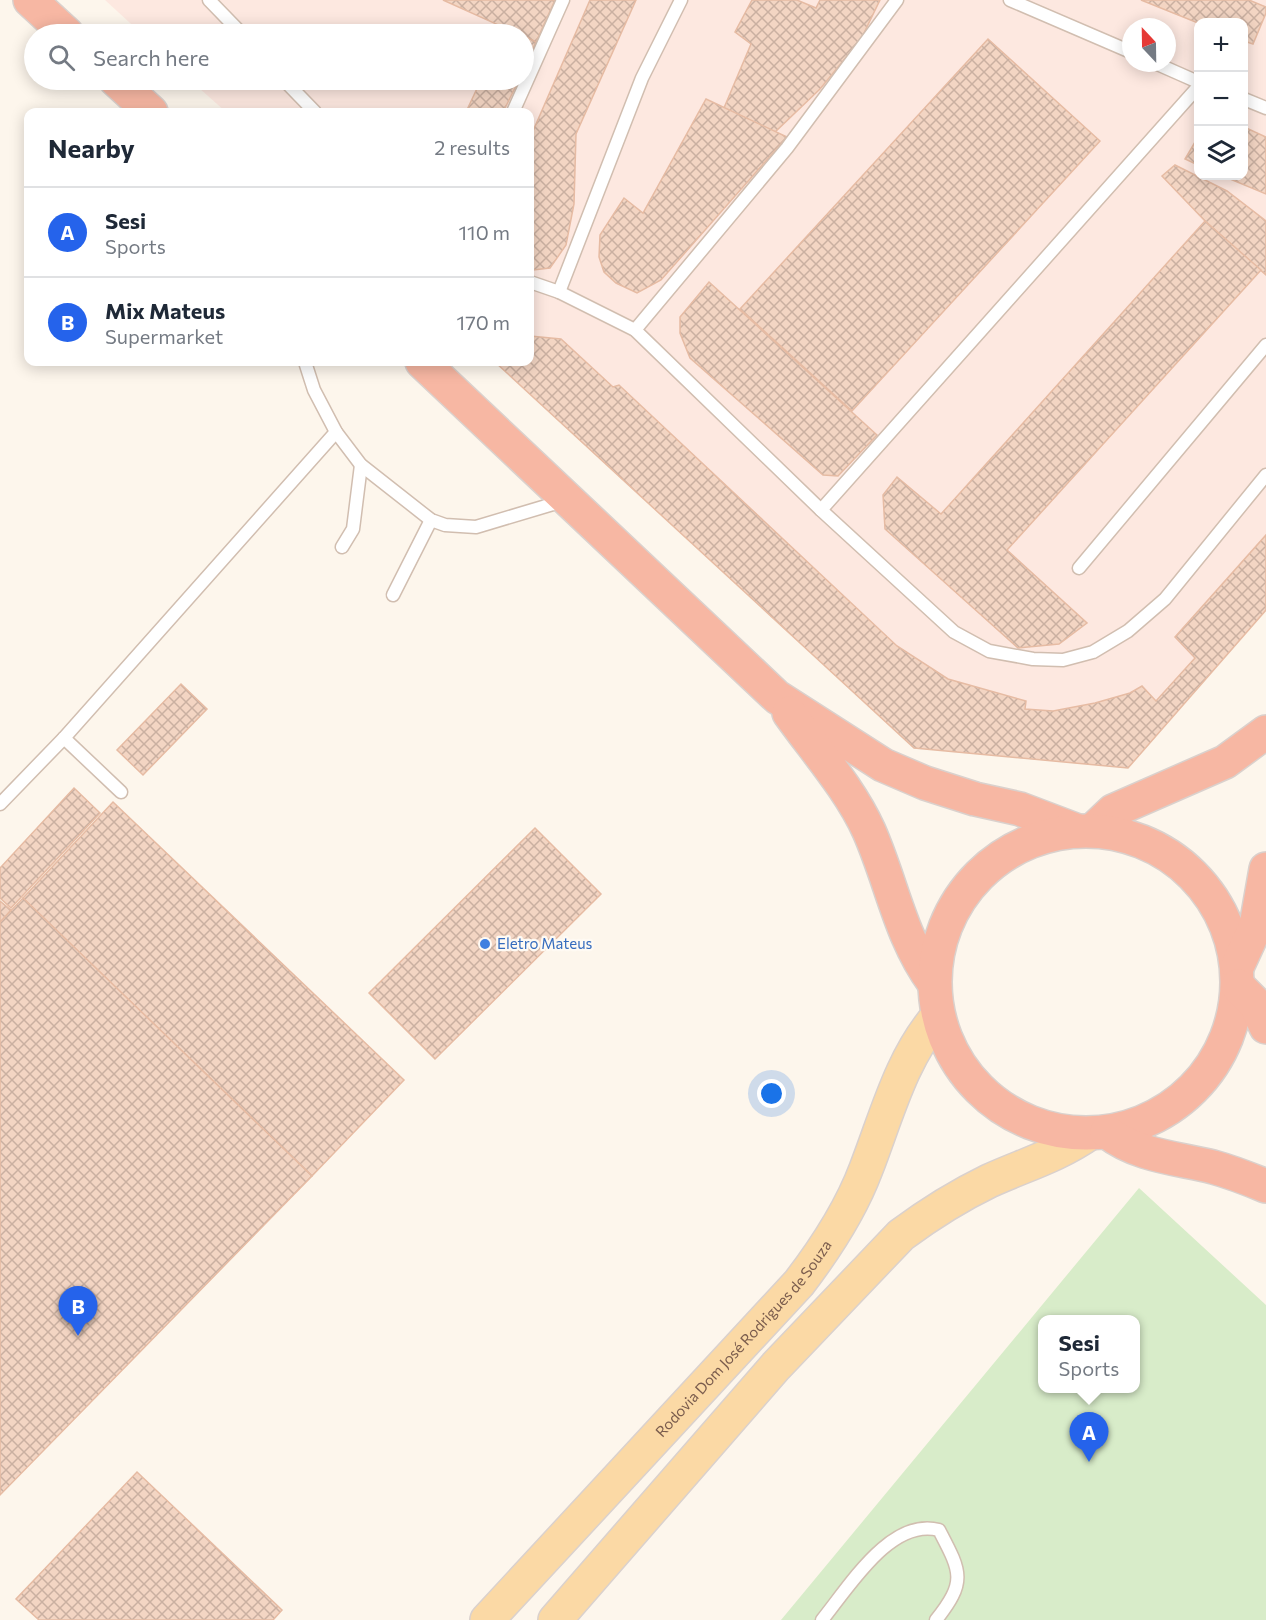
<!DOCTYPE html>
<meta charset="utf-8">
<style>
body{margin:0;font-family:Commissioner,sans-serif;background:#f6f6f7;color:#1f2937}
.controls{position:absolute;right:18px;top:18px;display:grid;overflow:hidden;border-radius:12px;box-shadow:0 3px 15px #0003}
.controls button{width:54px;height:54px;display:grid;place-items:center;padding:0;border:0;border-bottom:2px solid #e0e1e3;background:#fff;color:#1f2937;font:30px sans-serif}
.compass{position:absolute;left:1122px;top:18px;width:54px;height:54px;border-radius:50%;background:#fff;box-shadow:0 3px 15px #0003;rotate:338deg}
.you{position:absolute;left:772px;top:1094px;width:21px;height:21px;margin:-15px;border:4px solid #fff;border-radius:50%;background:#1a73e8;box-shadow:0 0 0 9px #1a73e833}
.badge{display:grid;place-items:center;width:39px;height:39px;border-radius:50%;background:#2563eb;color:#fff;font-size:20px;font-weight:700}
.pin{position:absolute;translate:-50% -50px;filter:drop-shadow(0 2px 3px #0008)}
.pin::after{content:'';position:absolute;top:32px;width:21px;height:18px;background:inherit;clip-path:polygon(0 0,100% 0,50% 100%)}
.popup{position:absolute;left:1038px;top:1315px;width:102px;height:78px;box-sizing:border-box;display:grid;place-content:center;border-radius:12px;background:#fff;filter:drop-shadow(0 2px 4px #0005);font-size:20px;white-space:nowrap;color:#747a83}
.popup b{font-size:22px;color:#1f2937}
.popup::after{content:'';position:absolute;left:50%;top:100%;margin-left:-12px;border:12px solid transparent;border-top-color:#fff}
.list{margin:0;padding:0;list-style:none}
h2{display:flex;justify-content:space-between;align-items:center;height:78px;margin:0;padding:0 24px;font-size:26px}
h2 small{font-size:20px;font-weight:400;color:#747a83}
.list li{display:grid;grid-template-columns:39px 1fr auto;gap:18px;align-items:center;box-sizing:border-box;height:90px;padding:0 24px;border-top:2px solid #e0e1e3}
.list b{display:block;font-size:22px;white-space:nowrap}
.list p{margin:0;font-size:20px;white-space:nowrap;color:#747a83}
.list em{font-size:20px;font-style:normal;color:#747a83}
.icon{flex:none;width:33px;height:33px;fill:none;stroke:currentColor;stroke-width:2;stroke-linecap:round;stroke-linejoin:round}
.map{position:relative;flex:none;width:1266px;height:1620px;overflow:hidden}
.search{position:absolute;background:#fff;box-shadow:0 3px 15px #0003;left:24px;top:24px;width:510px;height:66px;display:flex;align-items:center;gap:15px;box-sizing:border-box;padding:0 21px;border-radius:33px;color:#747a83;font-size:22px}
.panel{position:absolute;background:#fff;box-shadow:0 3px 15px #0003;left:24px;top:108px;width:510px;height:258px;border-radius:12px}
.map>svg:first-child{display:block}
</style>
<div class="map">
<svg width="1266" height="1620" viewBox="0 0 1266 1620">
<defs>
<pattern id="building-cross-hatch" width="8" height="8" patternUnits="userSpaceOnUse" patternTransform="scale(1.5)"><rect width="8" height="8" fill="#f3d5c3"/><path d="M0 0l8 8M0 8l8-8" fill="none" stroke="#cab0a1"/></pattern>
</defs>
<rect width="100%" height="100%" fill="#fdf6ec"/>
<path fill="#fde8e0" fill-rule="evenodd" d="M105,0H1266V610L1128,768L914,748L495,362H530V112H226L190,80H524V34H142ZM1198,22H1244V176H1198ZM1131,27H1167V63H1131Z"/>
<path fill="#d8ecc9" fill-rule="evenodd" d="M1139,1188L1266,1305V1620H781ZM1042,1320H1136V1388H1042Z"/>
<g fill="url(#building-cross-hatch)" stroke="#e6bba3" stroke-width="1.5">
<path d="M443,0H555L536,42Z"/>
<path d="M590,0H636L576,134L574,204L566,245L550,268L533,270L530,269V138Z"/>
<path d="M752,0H797L816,8L820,0H880L861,39L820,89L775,132L724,108L751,44L735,32Z"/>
<path d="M1141,0H1249L1266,7V13L1253,44L1244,41V22L1198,23Z"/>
<path d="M505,28L519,34H502Z"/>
<path d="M524,36L536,42L524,69Z"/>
<path d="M988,39L1100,141L852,411L740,309Z"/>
<path d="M481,80H519L503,112H466Z"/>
<path d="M706,99L787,137L661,280L637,293L616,283L604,272L599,257L600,235L624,198L643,213Z"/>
<path d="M1244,127L1266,137V194L1223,176H1244Z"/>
<path d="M1198,137V165L1185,159Z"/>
<path d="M1175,165L1227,191L1266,221V275L1205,221L1162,176Z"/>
<path d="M1205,221L1261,270L1007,550L1087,623L1059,644L1018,648L885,529L883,495L897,477L941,514Z"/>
<path d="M709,282L877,435L838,476L823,475L690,358L680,333V317Z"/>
<path d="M530,336L561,339L613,387L619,385L897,646L948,679L1026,701L1025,709L1053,711L1095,703L1130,693L1142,686L1156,701L1195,658L1175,637L1266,535V610L1128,768L914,748L495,362H530Z"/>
<path d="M181,684L207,709L143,775L117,750Z"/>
<path d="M74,788L100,813L11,908L0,898V868Z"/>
<path d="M113,802L404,1080L312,1176L23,898Z"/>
<path d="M535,828L601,894L435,1059L369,993Z"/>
<path d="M23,898L312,1176L0,1495V922Z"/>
<path d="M0,901L11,910L0,922Z"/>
<path d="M137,1472L282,1610L273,1620H39L16,1599Z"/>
</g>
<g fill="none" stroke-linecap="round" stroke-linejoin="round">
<g stroke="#d1beb0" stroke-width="15">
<g id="lane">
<path d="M209,0L242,34"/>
<path d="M1010,0L1131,52"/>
<path d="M1155,63L1198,82"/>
<path d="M284,80L315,112"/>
<path d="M1244,99L1266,108"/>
<path d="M513,112L563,0"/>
<path d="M530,282L559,292L635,330L821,510L954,632L989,651L1033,659L1063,660L1093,652L1128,631L1165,599L1266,475"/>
<path d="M559,292L642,78L681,0"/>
<path d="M635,330L787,148L897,0"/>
<path d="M305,362L314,390L336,432L361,465L431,520L445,525L476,527L553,504L563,497"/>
<path d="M821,510L1198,87"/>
<path d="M342,547L353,529L361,465"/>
<path d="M1079,568L1266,345"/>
<path d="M393,595L431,520"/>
<path d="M64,738L121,792"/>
<path d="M0,804L64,738L336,432"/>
<path d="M822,1620C849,1587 891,1517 939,1530C961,1572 967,1581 936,1620"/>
</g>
</g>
<g stroke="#dad1cd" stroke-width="36">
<g id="primary">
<path id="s1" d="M487,1620L799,1283C825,1249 851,1209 866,1169C886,1118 901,1058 938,1016"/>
<path d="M555,1620L776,1366L901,1235C928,1215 958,1196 989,1181C1024,1165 1057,1156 1090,1133"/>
</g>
</g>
<g stroke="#dad1cd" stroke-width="36">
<g id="highway">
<path d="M30,0L67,34"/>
<path d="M116,80L151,112"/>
<path d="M422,362L777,697L883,765L925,783L975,799L1020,809L1078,831"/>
<path d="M789,713C816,751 850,789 869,831C892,883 900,937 934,983"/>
<path d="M1093,830L1113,811L1225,762L1266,732"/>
<circle cx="1086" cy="982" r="151"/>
<path d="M1238,965L1256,926L1266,869"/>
<path d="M1238,986L1255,1003L1266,1027"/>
<path d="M1107,1132C1138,1156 1176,1158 1213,1167C1231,1172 1249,1179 1266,1186"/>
</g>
</g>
<use href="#lane" stroke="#fff" stroke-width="12"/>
<use href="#primary" stroke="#fbd9a5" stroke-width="33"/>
<use href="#highway" stroke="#f7b7a3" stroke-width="33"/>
</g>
<circle fill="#3f7fe0" stroke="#fffaf3" stroke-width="2" cx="485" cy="944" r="6"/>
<g text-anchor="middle" stroke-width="4.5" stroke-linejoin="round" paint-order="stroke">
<g font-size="15" fill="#366cbe" stroke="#fffaf3" text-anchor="start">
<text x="497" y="949">Eletro Mateus</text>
</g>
<g font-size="15" fill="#7a5c4d" stroke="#fffaf3">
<text dy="5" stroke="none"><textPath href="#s1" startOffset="381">Rodovia Dom José Rodrigues de Souza</textPath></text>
</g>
</g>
</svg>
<div class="controls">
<button>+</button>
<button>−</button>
<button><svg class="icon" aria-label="layers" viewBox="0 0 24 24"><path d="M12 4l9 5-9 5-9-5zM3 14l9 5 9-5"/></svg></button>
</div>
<svg class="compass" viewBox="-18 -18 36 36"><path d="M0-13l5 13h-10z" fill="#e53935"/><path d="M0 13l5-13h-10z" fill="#747a83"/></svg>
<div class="you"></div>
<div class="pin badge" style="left:1089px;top:1462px">A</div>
<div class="popup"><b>Sesi</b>Sports</div>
<div class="pin badge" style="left:78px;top:1336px">B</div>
<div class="search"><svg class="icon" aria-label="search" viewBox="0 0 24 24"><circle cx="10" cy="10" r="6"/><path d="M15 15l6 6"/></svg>Search here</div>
<section class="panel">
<h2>Nearby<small>2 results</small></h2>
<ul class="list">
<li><span class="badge">A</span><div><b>Sesi</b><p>Sports</p></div><em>110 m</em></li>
<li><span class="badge">B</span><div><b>Mix Mateus</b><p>Supermarket</p></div><em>170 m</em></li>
</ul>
</section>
</div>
